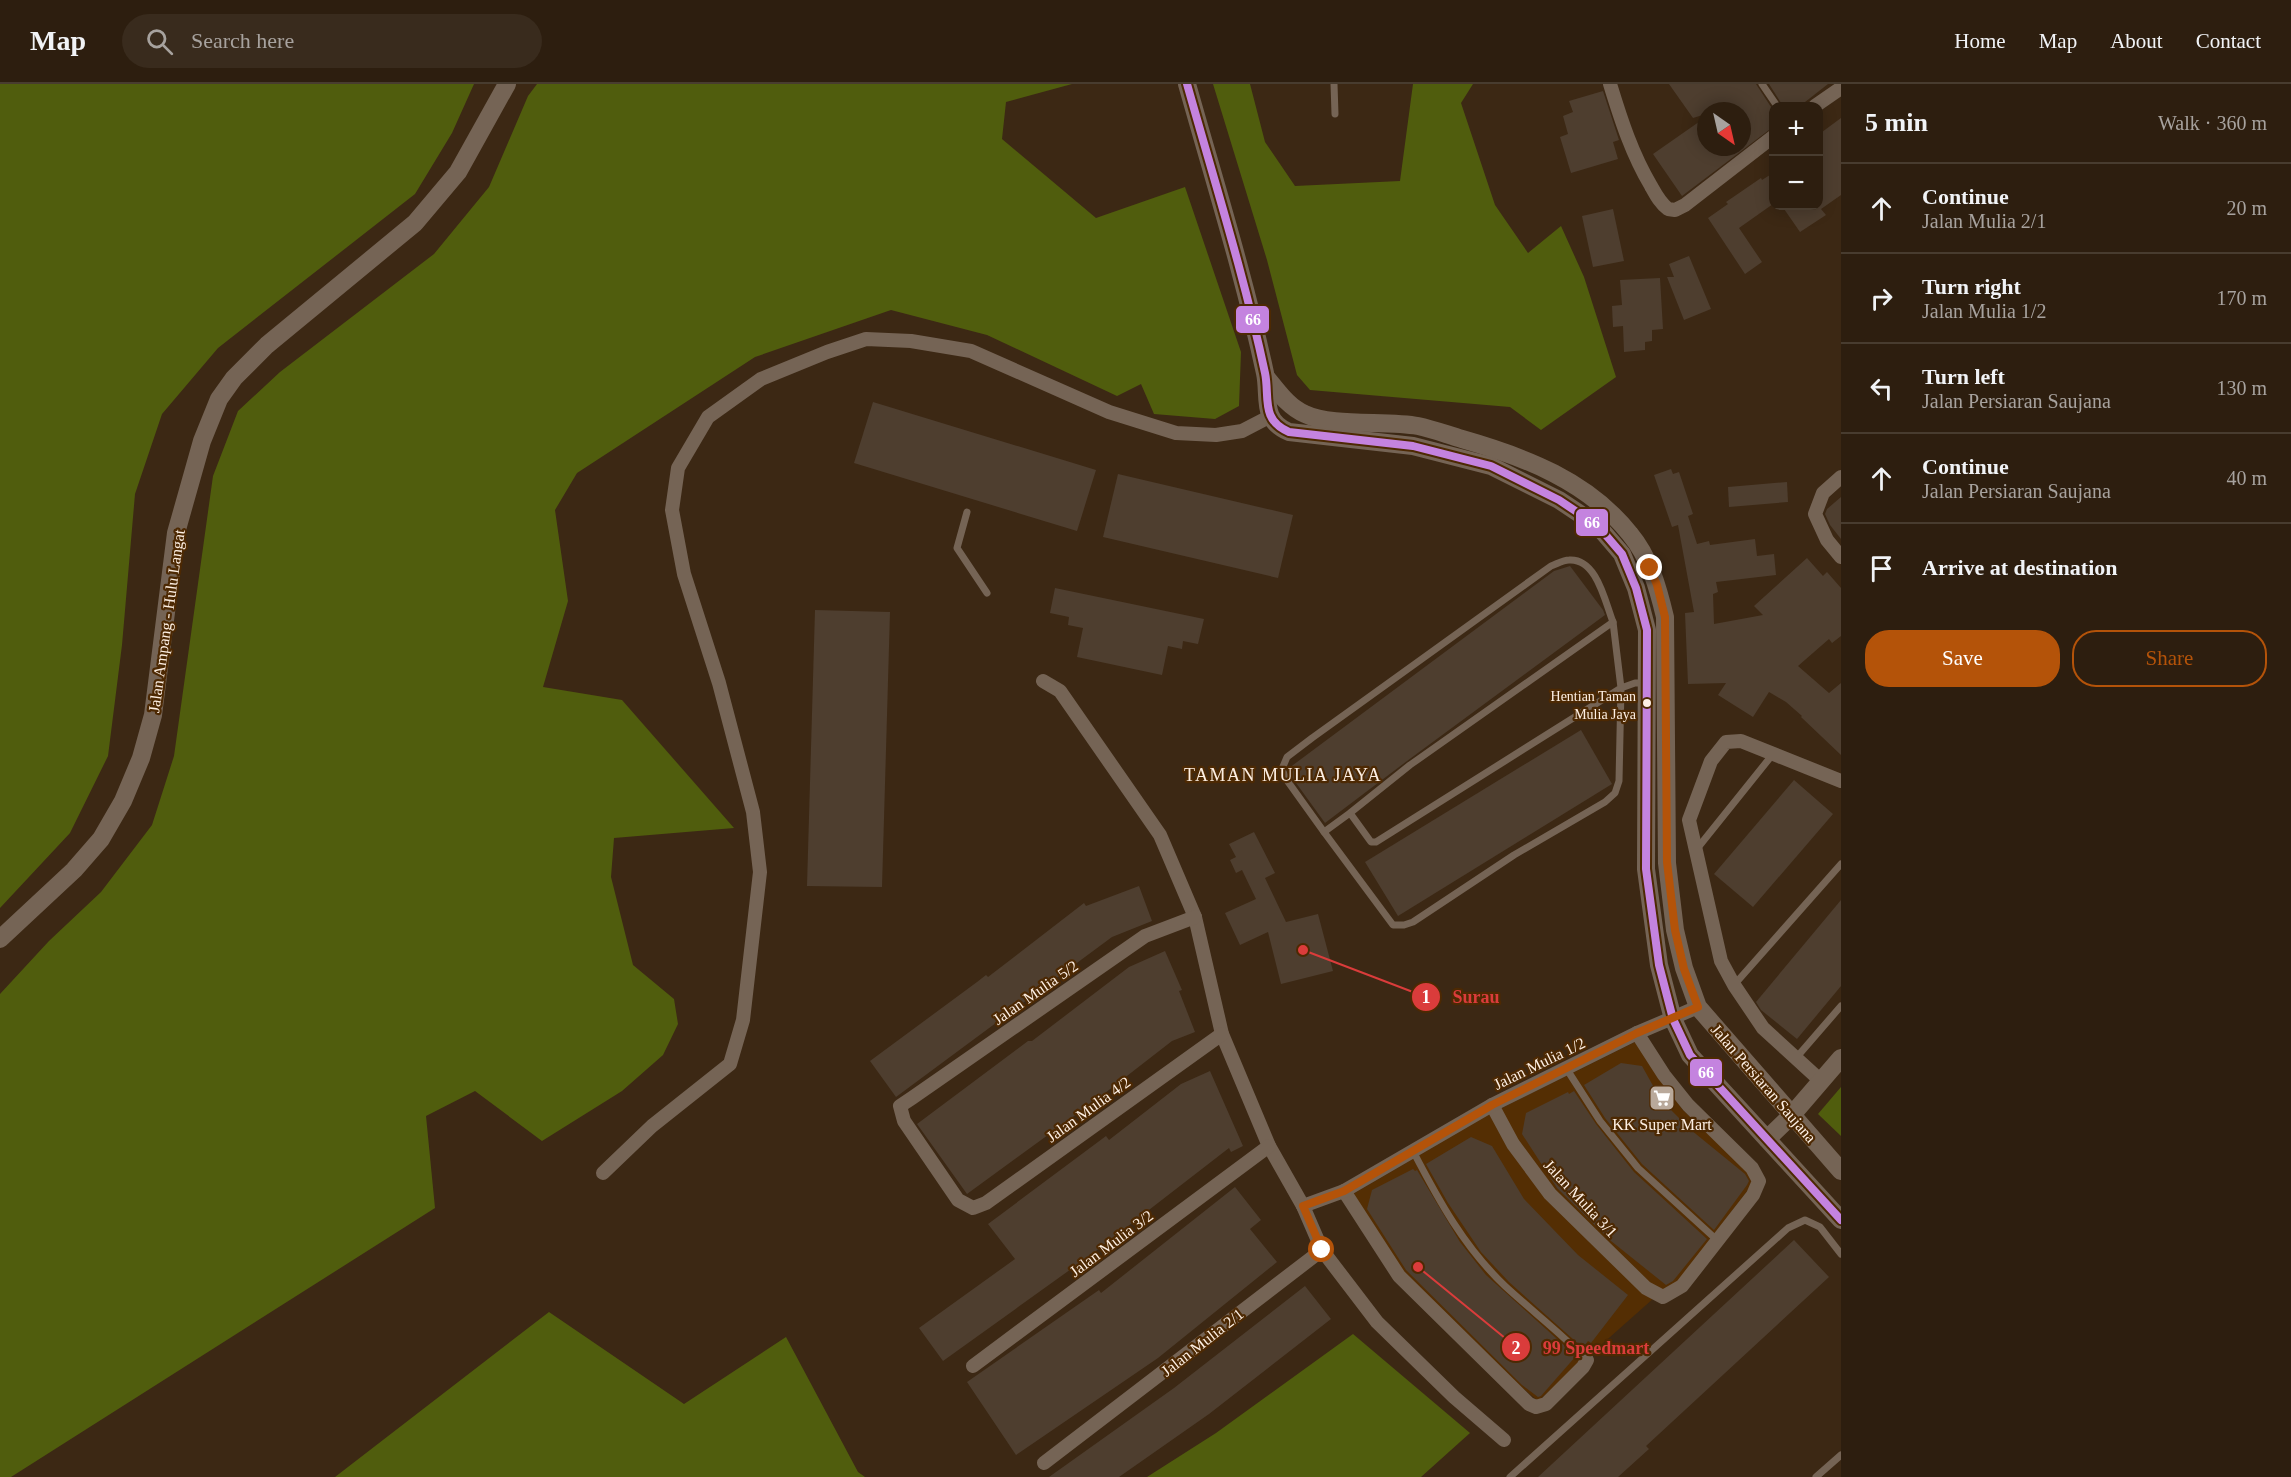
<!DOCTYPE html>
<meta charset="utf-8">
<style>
body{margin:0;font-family:Georgia,serif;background:#392b1d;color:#f1f3f6}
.controls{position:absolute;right:18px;top:18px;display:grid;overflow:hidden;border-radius:12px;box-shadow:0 3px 15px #0003}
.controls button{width:54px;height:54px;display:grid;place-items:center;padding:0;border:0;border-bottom:2px solid #483c2f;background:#2d1e0f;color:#f1f3f6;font:30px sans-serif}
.compass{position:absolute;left:1697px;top:18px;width:54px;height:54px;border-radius:50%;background:#2d1e0f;box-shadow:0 3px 15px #0003;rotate:146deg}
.stop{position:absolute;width:18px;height:18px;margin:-14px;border:4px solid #b45309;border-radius:50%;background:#fff}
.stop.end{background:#b45309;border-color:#fff;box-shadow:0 2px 6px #0008}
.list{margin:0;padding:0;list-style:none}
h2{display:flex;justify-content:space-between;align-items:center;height:78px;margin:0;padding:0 24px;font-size:26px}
h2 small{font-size:20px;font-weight:400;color:#a7a29e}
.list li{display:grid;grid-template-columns:39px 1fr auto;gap:18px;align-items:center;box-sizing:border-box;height:90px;padding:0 24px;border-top:2px solid #483c2f}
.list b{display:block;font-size:22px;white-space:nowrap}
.list p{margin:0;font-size:20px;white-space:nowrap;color:#a7a29e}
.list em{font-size:20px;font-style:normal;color:#a7a29e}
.actions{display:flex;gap:12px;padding:18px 24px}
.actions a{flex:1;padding:14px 0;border:2px solid #b45309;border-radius:24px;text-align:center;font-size:21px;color:#b45309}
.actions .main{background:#b45309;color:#fff}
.icon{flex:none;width:33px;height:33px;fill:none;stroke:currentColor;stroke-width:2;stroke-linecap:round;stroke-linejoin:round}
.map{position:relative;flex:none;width:1841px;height:1393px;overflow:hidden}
header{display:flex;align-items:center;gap:36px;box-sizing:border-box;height:84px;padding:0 30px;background:#2d1e0f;border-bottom:2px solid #483c2f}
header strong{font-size:28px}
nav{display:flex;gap:33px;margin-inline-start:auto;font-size:21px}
.search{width:420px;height:54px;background:#392b1d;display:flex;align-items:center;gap:15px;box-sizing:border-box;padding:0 21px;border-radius:33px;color:#a7a29e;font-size:22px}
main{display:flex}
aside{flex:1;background:#2d1e0f}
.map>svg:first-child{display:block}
</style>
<header>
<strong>Map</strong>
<div class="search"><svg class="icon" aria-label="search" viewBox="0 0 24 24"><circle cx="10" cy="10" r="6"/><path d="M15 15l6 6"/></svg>Search here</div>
<nav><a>Home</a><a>Map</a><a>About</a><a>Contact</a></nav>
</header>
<main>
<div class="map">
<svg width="1841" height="1393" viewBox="0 0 1841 1393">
<rect width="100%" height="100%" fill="#3c2814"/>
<path fill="#542e03" d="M1635,958L1682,1025L1747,1087L1754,1098L1678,1198L1663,1206L1538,1317L1478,1267L1410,1198L1353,1110L1490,1030Z"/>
<g fill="#505d0d">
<path d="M0,0H474L452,49L415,110L218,264L162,330L135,410L122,561L108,672L70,749L0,824Z"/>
<path d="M537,0H1072L1006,18L1002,55L1096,134L1185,103L1241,268L1239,322L1215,335L1154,330L1141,300L1117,312L987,251L891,226L755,273L577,389L555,426L568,517L543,603L622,616L734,744L614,754L611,793L633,881L674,915L678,940L663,971L622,1007L542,1057L475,1007L426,1032L435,1124L11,1393H0V910L49,857L101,808L152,741L174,672L213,392L238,327L280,288L434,170L489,103L528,12Z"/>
<path d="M1213,0H1250L1265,58L1295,102L1400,97L1413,0H1473L1461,19L1495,121L1528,169L1561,142L1584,193L1616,293L1541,346L1510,323L1310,306L1297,291L1267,176Z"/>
<path d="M1841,1003V1052L1818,1030Z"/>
<path d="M549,1228L684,1320L786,1253L858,1388L865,1393H335Z"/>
<path d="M1353,1250L1470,1349L1421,1393H1147L1216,1349Z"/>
</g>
<g fill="#4e3e2f">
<path d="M1669,0H1756L1773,26V43L1682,112L1653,70L1706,33V63H1742V27H1724L1723,25L1706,27V30L1693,34Z"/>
<path d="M1769,0H1828L1800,22H1783Z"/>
<path d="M1603,7L1619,56L1613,58L1618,75L1571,89L1560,53L1568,50L1563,32L1573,28L1569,17Z"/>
<path d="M1841,34V111L1821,125L1826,131L1800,148L1782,122H1818V51Z"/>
<path d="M1773,89V120L1739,144L1762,178L1745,190L1708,134L1728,120L1726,118L1761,94L1762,96Z"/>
<path d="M1613,125L1624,177L1593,183L1582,132Z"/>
<path d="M1689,172L1711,225L1684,236L1667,193H1674L1669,180Z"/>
<path d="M1660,194L1663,245L1652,246V257L1645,258V266L1624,268L1623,242L1613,243L1612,222L1622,221L1620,196Z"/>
<path d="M873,318L1096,386L1077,447L854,379Z"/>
<path d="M1671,385L1673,390L1679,388L1693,430L1688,432L1697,460L1709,457L1710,461L1755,455L1757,472L1774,470L1776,491L1716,498L1718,508L1713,510L1714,540L1763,531L1754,522L1807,474L1823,492L1827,488L1841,504V552L1832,559L1829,555L1798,582L1829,609L1841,599V671L1801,633L1802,632L1786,618L1769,608L1753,633L1718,611L1726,599L1688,600L1685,529L1694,528L1678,441L1672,443L1654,391Z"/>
<path d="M1118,390L1293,431L1278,494L1103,453Z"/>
<path d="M1787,398L1788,418L1729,423L1728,403Z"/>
<path d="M1841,413V455L1830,441L1825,430L1827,425Z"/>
<path d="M1570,482L1603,526L1605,531L1407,677L1325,739L1291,692L1289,684L1554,487Z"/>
<path d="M1055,504L1204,535L1198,560L1183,557L1182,565L1168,562L1162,591L1077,573L1083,544L1068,541L1069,533L1050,529Z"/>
<path d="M815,526L890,528L882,803L807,802Z"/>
<path d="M1581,646L1612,700L1398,832L1365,778Z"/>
<path d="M1794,696L1833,730L1753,823L1714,790Z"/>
<path d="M1254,748L1275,789L1265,794L1286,838L1318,830L1333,887L1281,900L1268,848L1240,861L1225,829L1256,815L1242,786L1236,789L1230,776L1236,773L1229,760Z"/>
<path d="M1139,802L1152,837L1112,853L896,1013L870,977L977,898L986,891L988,893L1084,819L1086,822Z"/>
<path d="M1841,816V902L1797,955L1761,926L1756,918Z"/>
<path d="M1165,867L1182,906L1179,907L1195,948L1172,957L1096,1016L967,1110L917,1040L1028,957H1032L1129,883Z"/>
<path d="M1621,979L1642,982L1661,1016L1691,1046L1745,1090L1749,1097L1747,1101L1714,1146L1642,1080L1605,1034L1584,1001Z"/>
<path d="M1210,987L1243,1062L1231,1068L1229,1064L1092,1170L943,1277L919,1244L1015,1175L988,1140L1106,1052L1109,1056L1181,1000Z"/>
<path d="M1574,1007L1596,1040L1634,1088L1707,1155L1673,1197L1666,1201L1611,1157L1557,1104L1522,1050L1526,1029L1568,1008L1569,1010Z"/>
<path d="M1471,1053L1492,1062L1524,1115L1578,1171L1628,1211L1591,1259L1588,1257L1583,1264L1509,1198L1481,1168L1448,1119L1426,1080Z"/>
<path d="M1413,1085L1415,1087L1417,1086L1460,1158L1486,1191L1576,1272L1541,1312L1538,1313L1522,1301L1406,1186L1367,1125L1372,1106Z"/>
<path d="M1235,1103L1261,1136L1250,1145L1277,1178L1158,1274L1016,1371L967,1298L1099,1206L1101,1209Z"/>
<path d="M1794,1156L1829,1193L1646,1362L1649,1365L1618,1393H1538Z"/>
<path d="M1305,1202L1331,1235L1209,1330L1119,1393H1049L1174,1304Z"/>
</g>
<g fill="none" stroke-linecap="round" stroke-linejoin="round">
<g stroke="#756455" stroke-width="7">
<path d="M1334,0L1335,30"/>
<path d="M1762,0L1777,22"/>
<path d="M967,428L957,464L987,509"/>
<path d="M1350,729L1324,748L1393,841H1404L1413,838L1514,771L1605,718L1615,709L1619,697L1621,604L1613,538L1410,681L1350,729L1371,758H1376L1621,604L1635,599H1646"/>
<path d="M1324,748L1286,695L1282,685L1287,673L1312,654L1551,482C1557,480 1563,476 1569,476C1597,474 1605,518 1613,538"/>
<path d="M1696,766L1773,670"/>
<path d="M1734,901L1841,780"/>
<path d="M1796,974L1841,922"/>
<path d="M1566,984L1600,1037L1638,1084L1718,1157"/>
<path d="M1413,1067C1439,1117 1464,1163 1505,1202C1532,1227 1562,1250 1587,1276"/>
<path d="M1510,1393L1788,1144L1805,1136L1820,1143L1841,1170"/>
<path d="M1816,1393L1841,1371"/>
</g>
<g stroke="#756455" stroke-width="14">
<path d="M1610,0C1621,36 1632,70 1651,102C1656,111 1660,119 1668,125L1675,126L1685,121L1774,52"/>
<path d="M1815,22L1841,4"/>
<path d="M1841,393L1823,409L1815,430L1827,456L1841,473"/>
<path d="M1043,597L1060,607L1160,751L1195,833L1222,950L1269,1062L1303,1122L1322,1166L1044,1379"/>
<path d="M1195,833L1145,852L912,1014L900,1022L904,1037L958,1116L973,1124L986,1119L1222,950"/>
<path d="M1821,997L1763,944L1734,901L1721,877L1689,736L1711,677L1726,658L1741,657L1841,697"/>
<path d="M1492,1021L1513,1060L1550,1110L1646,1204L1663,1213L1682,1202L1753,1111L1759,1097L1752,1084L1688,1021L1664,991L1637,949"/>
<path d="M603,1089L652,1042L730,980L743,936L760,788L753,728L719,599L684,490L672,426L678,384L708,333L761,295L827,268L866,255L911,257L971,267L1109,328L1176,349L1216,351L1242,347L1271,332"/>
<path d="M1344,1107L1399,1192L1529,1320L1536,1323L1546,1320L1583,1283L1587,1276"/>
<path d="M1303,1122L1344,1107L1492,1021L1637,949L1698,923"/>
<path d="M1322,1166L1377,1238L1454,1313L1504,1356"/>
<path d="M973,1282L1269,1062"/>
</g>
<g stroke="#756455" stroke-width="18">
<path d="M1187,0C1214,96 1244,191 1265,289C1270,312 1260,336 1289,348L1413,362L1491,382L1559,416L1598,442L1622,470L1636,504L1647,546L1646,785L1659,881L1673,935L1690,971L1841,1136"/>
<path d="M1266,293C1277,306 1288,323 1305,330C1331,343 1388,336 1418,342C1433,345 1448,351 1462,355C1525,373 1588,397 1630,450C1650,474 1658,504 1665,533L1667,779L1675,846L1684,884L1698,923L1841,1087"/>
<path d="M0,855L74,786L101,755L123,717L141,674L153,631L176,449L202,357L219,315L234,294L267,261L415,139L458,88L507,0"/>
<path d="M1767,1055L1791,1032L1841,974"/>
</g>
<g stroke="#4d2903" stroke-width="12">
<path id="bus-1" d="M1187,0C1214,96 1244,191 1265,289C1270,312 1260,336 1289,348L1413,362L1491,382L1559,416L1598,442L1622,470L1636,504L1647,546L1646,785L1659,881L1673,935L1690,971L1841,1136"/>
</g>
<use href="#bus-1" stroke="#c483df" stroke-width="8"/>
</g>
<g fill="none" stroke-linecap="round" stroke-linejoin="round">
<path stroke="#b45309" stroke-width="8" d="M1322,1166L1303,1122L1344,1107L1492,1021L1637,949L1698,923L1684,885L1675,846L1667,778L1665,533L1657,501L1650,484"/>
</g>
<defs>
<g id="supermarket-square" transform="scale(1.35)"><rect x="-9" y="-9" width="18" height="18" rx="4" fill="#b9a99b" stroke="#4d2903"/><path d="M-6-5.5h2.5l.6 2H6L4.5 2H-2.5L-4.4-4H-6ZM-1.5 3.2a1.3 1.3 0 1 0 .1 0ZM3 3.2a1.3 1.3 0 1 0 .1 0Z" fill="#fff"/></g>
</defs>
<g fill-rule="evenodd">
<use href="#supermarket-square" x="1662" y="1014"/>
</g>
<circle fill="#fdefe3" stroke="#4d2903" stroke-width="2" cx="1647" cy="619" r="5"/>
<g text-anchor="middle" stroke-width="4.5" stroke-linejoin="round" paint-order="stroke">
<g font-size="14" fill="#fdefe3" stroke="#4d2903" text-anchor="end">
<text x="1636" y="617">Hentian Taman<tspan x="1636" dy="18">Mulia Jaya</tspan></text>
</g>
<g font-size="16" fill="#fdefe3" stroke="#4d2903">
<text transform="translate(166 537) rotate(-82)" y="6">Jalan Ampang - Hulu Langat</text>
<text transform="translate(1035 908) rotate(-35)" y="6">Jalan Mulia 5/2</text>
<text transform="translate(1539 979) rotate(-26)" y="6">Jalan Mulia 1/2</text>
<text transform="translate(1764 999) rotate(49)" y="6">Jalan Persiaran Saujana</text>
<text transform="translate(1088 1025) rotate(-36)" y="6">Jalan Mulia 4/2</text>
<text transform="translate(1581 1114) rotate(47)" y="6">Jalan Mulia 3/1</text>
<text transform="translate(1111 1159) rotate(-37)" y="6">Jalan Mulia 3/2</text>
<text transform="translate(1202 1258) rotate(-38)" y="6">Jalan Mulia 2/1</text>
</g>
<g font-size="16" fill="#fdefe3" stroke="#4d2903">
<text x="1662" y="1046">KK Super Mart</text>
</g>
<g font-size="18" letter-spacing="1.5" fill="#fdefe3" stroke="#4d2903">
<text x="1283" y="697">TAMAN MULIA JAYA</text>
</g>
</g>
<path fill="none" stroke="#da3c3b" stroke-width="2" d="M1303 866L1426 913M1418 1183L1516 1263"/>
<g fill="#da3c3b" stroke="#4d2903" stroke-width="2">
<circle cx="1303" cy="866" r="6"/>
<circle cx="1418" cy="1183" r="6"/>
<circle cx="1426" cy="913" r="15"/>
<circle cx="1516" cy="1263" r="15"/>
</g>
<g font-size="18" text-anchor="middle" font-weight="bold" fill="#fff">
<text x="1426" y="919">1</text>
<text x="1516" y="1270">2</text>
</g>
<g font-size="18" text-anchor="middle" font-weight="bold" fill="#da3c3b" stroke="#4d2903" stroke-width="4.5" stroke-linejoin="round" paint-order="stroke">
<text x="1476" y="919">Surau</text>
<text x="1596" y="1270">99 Speedmart</text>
</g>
<g stroke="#4d2903" stroke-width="2">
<rect x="1235" y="221" width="35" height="29" rx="6" fill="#c483df"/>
<rect x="1575" y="424" width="34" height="29" rx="6" fill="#c483df"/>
<rect x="1689" y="974" width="34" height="29" rx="6" fill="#c483df"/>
</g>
<g font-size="16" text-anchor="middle" font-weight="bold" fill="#fff">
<text x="1253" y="241">66</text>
<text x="1592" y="444">66</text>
<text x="1706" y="994">66</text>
</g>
</svg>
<div class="controls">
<button>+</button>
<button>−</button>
</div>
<svg class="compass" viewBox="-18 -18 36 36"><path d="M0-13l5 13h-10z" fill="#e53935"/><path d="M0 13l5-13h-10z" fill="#a7a29e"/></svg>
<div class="stop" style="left:1322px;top:1166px"></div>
<div class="stop end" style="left:1650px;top:484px"></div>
</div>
<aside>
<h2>5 min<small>Walk · 360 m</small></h2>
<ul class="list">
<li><svg class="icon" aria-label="ahead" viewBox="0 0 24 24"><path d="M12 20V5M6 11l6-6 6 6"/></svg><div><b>Continue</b><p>Jalan Mulia 2/1</p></div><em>20 m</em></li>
<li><svg class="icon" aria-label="right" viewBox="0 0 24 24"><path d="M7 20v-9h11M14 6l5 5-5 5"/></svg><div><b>Turn right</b><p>Jalan Mulia 1/2</p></div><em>170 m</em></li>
<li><svg class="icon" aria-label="left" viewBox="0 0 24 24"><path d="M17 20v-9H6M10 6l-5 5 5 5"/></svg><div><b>Turn left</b><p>Jalan Persiaran Saujana</p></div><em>130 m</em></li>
<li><svg class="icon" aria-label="ahead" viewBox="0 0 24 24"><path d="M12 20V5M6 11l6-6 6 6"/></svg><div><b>Continue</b><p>Jalan Persiaran Saujana</p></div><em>40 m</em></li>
<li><svg class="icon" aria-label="arrive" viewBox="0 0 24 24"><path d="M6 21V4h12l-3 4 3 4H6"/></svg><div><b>Arrive at destination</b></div></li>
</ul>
<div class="actions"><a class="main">Save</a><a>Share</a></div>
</aside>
</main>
